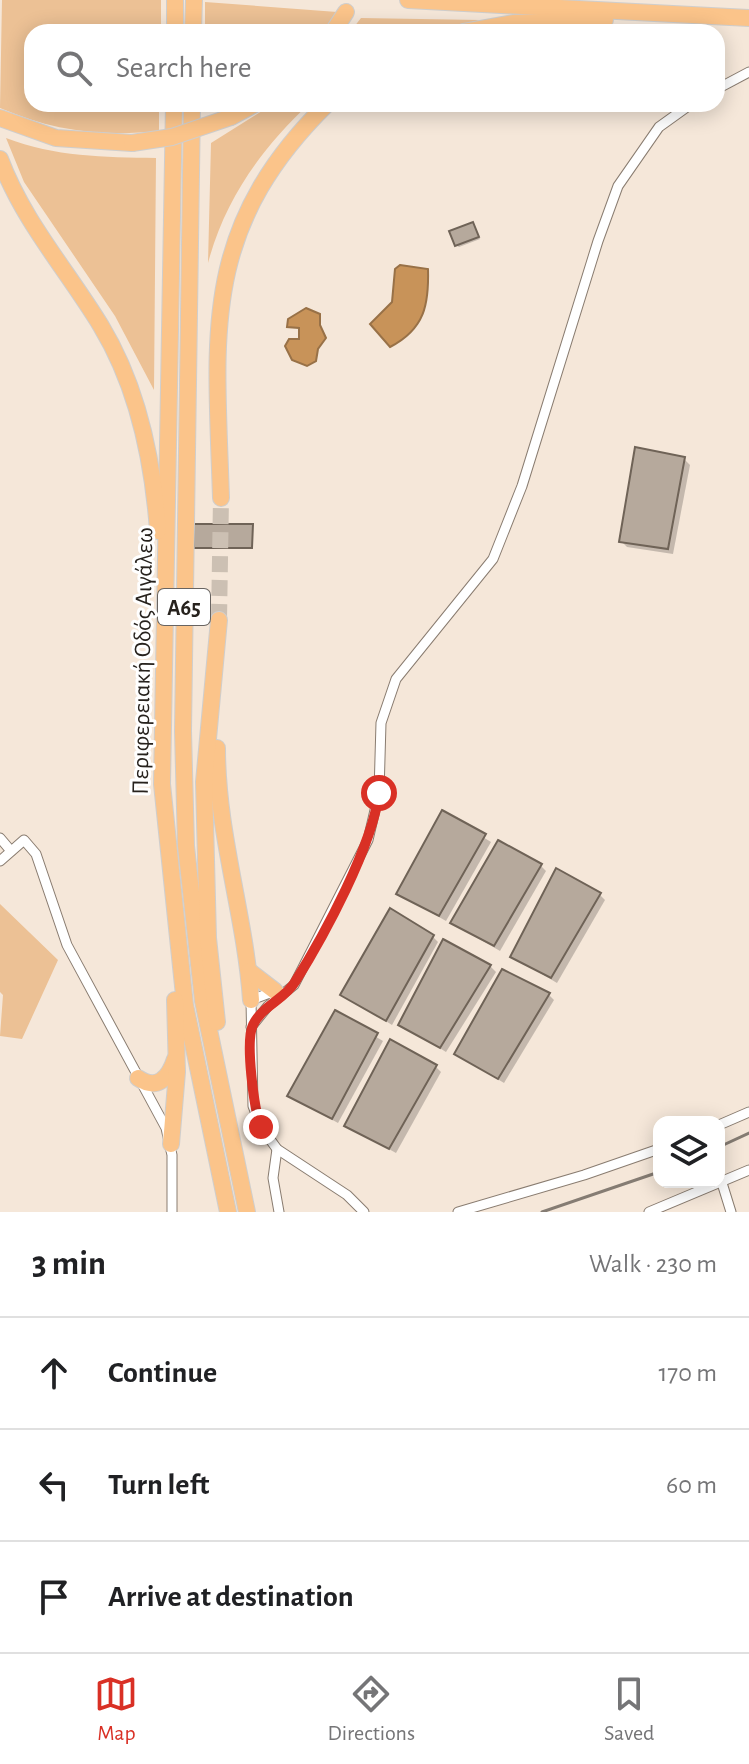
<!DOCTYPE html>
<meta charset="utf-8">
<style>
body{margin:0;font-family:"Alegreya Sans",sans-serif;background:#f2f2f2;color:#202124}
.controls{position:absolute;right:24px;bottom:24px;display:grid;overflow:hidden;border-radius:16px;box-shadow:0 4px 20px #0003}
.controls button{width:72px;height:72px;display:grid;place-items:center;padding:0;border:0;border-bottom:2px solid #e0e0e0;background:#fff;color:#202124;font:40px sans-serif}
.stop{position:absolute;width:24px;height:24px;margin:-18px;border:6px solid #d93025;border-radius:50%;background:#fff}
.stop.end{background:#d93025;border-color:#fff;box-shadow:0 2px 8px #0008}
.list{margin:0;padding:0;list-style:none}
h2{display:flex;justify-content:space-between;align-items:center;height:104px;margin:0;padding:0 32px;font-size:34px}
h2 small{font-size:26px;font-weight:400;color:#757577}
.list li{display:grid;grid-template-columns:52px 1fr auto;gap:24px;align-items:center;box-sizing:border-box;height:112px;padding:0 32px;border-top:2px solid #e0e0e0}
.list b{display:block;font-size:30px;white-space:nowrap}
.list em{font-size:26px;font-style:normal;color:#757577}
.icon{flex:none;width:44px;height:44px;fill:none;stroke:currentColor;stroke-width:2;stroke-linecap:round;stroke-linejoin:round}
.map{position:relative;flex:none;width:749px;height:1212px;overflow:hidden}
.search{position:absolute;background:#fff;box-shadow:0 4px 20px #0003;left:24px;right:24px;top:24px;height:88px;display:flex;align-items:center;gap:20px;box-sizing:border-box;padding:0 28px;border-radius:24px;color:#757577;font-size:30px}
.sheet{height:440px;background:#fff}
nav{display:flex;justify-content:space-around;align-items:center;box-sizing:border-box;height:112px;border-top:2px solid #e0e0e0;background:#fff;font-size:22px;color:#757577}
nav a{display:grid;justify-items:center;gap:4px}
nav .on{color:#d93025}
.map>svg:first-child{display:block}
</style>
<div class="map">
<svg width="749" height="1212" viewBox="0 0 749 1212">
<rect width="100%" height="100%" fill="#f5e7d9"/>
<g fill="#ecc195">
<path d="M2,0H161V32H32V104H159V131C102,137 53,131 0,108Z"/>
<path d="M205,2L337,12L323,32H205Z"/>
<path d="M361,18L480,20L432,32H350Z"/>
<path d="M273,104H309C261,149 225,199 208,263L211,143Z"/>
<path d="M6,138C55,157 104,157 156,158L154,390L115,316L24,182Z"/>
<path d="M0,904L58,960L22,1039L0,1036L3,995L0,992Z"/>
</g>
<g fill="#c89359" stroke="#987147" stroke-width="2">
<path d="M400,265L428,269C429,304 425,329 390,347L370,324L392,302L395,269Z"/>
<path d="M306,308L320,314V325L326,338L318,349L316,361L307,366L292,360L285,346L289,339H299V328L287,327L288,319Z"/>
</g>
<g fill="#0003">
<path d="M473,225L480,239L459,247L456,245Z"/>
<path d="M684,459L690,465L673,554L627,547L621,541Z"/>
<path d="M442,812L491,842L446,921L399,894Z"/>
<path d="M540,865L546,871L500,951L452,923Z"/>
<path d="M599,894L605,900L557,983L512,956Z"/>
<path d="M432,936L438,942L392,1025L343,994Z"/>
<path d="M490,966L496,972L446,1052L401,1024Z"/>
<path d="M548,994L554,1000L504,1083L456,1054Z"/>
<path d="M336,1013L383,1041L338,1123L289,1096Z"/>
<path d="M435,1066L441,1072L396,1153L347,1126Z"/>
</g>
<g fill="#b6a99c" stroke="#6f6357" stroke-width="2">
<path d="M473,222L479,237L455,246L449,231Z"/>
<path d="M635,447L685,457L668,549L619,542Z"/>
<path d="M194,524H253L252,548H194Z"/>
<path d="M442,810L486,834L439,916L396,894Z"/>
<path d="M498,840L542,864L494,946L450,923Z"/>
<path d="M556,868L601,893L551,978L510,957Z"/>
<path d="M390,908L434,935L386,1021L340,995Z"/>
<path d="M443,939L491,965L440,1048L398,1025Z"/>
<path d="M502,969L550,993L498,1079L454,1054Z"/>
<path d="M335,1010L378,1033L332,1119L287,1096Z"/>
<path d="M390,1039L437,1065L389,1149L344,1126Z"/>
</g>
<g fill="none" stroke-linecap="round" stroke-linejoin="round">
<path stroke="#ccc0b3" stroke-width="16" stroke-dasharray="16 8" stroke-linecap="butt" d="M219,620L221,498"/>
<g stroke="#897c70" stroke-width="11">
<g id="street">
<path d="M717,89L749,72"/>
<path d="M0,838L11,851"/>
<path d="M0,861L24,840L36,854L67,945L166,1128L172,1155V1212"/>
<path d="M275,991L251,1000L253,1106L261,1127L277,1149L347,1195L364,1212"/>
<path d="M251,1027L268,1006L294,985L368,840L379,793L381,723L396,679L493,559L522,486L598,241L618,186L659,127L691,104"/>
<path d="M719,1125L749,1112"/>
<path d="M277,1149L273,1178L279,1212"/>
<path d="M722,1183L731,1212"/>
<path d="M458,1212L584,1175L659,1149"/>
<path d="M649,1212L749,1170"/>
</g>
</g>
<g stroke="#cfcecd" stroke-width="18">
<g id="highway">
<path d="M408,0L749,18"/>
<path d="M175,32V0"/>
<path d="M193,32L194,0"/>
<path d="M333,32L346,12"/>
<path d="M463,32L513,23L605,20"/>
<path d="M174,104L162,784L185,1005L228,1212"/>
<path d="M192,104L183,731L186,846L203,1001L247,1212"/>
<path d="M231,117L255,104"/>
<path d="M0,118L56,138L132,143"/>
<path d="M0,159C23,221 67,270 101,326C138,387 153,461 158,531"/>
<path d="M221,498C216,335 199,230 327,104"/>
<path d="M217,748C217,835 245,914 251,1000"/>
<path d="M249,971L275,991"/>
<path d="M217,1022L208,938L204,782L219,620"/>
<path d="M138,1078C157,1091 169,1078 175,1059"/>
<path d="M171,1144L177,1072L175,1000"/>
</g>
</g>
<use href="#street" stroke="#fff" stroke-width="9"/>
<use href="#highway" stroke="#fbc48a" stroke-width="16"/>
<g stroke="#857c73" stroke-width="3">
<path d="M719,1147L749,1133"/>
<path d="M542,1212L659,1172"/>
</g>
<g stroke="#cfcecd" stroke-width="18" stroke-linecap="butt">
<path id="highway-bridge" d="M132,143L172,137L231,117"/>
</g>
<use href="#highway-bridge" stroke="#fbc48a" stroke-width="16"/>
</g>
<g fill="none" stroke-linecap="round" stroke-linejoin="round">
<path stroke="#d93025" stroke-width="10" d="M261,1127C254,1110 245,1041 253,1025C262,1006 285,999 295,982C325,934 372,847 379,793"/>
</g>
<g text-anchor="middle" stroke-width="6" stroke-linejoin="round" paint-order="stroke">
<rect fill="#fff" stroke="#686461" stroke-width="2" x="158" y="589" width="52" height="36" rx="6"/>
<g font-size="22" font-weight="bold" fill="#27221d">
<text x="184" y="615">Α65</text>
</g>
<g font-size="24" fill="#27221d" stroke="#fff">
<text transform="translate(142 661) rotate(-89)" y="8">Περιφερειακή Οδός Αιγάλεω</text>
</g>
</g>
</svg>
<div class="controls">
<button><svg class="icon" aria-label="layers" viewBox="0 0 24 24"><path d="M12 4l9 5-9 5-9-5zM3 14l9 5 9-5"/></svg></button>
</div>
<div class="stop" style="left:379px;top:793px"></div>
<div class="stop end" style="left:261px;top:1127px"></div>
<div class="search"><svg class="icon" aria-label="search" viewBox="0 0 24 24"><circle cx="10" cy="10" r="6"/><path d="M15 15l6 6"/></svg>Search here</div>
</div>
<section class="sheet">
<h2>3 min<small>Walk · 230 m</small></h2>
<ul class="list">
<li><svg class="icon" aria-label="ahead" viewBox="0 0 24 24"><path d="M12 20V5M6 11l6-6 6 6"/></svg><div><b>Continue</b></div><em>170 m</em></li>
<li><svg class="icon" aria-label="left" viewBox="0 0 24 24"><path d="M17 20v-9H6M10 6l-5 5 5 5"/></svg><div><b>Turn left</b></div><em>60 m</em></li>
<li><svg class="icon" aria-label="arrive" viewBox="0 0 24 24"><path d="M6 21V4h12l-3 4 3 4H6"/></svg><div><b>Arrive at destination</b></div></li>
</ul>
</section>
<nav>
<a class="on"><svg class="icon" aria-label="map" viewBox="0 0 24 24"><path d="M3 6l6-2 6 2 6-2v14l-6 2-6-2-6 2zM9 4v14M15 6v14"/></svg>Map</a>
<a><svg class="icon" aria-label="directions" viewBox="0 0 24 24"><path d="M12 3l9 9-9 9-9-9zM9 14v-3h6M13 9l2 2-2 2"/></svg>Directions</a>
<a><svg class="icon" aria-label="saved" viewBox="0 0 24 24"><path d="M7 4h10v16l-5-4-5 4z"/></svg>Saved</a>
</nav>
